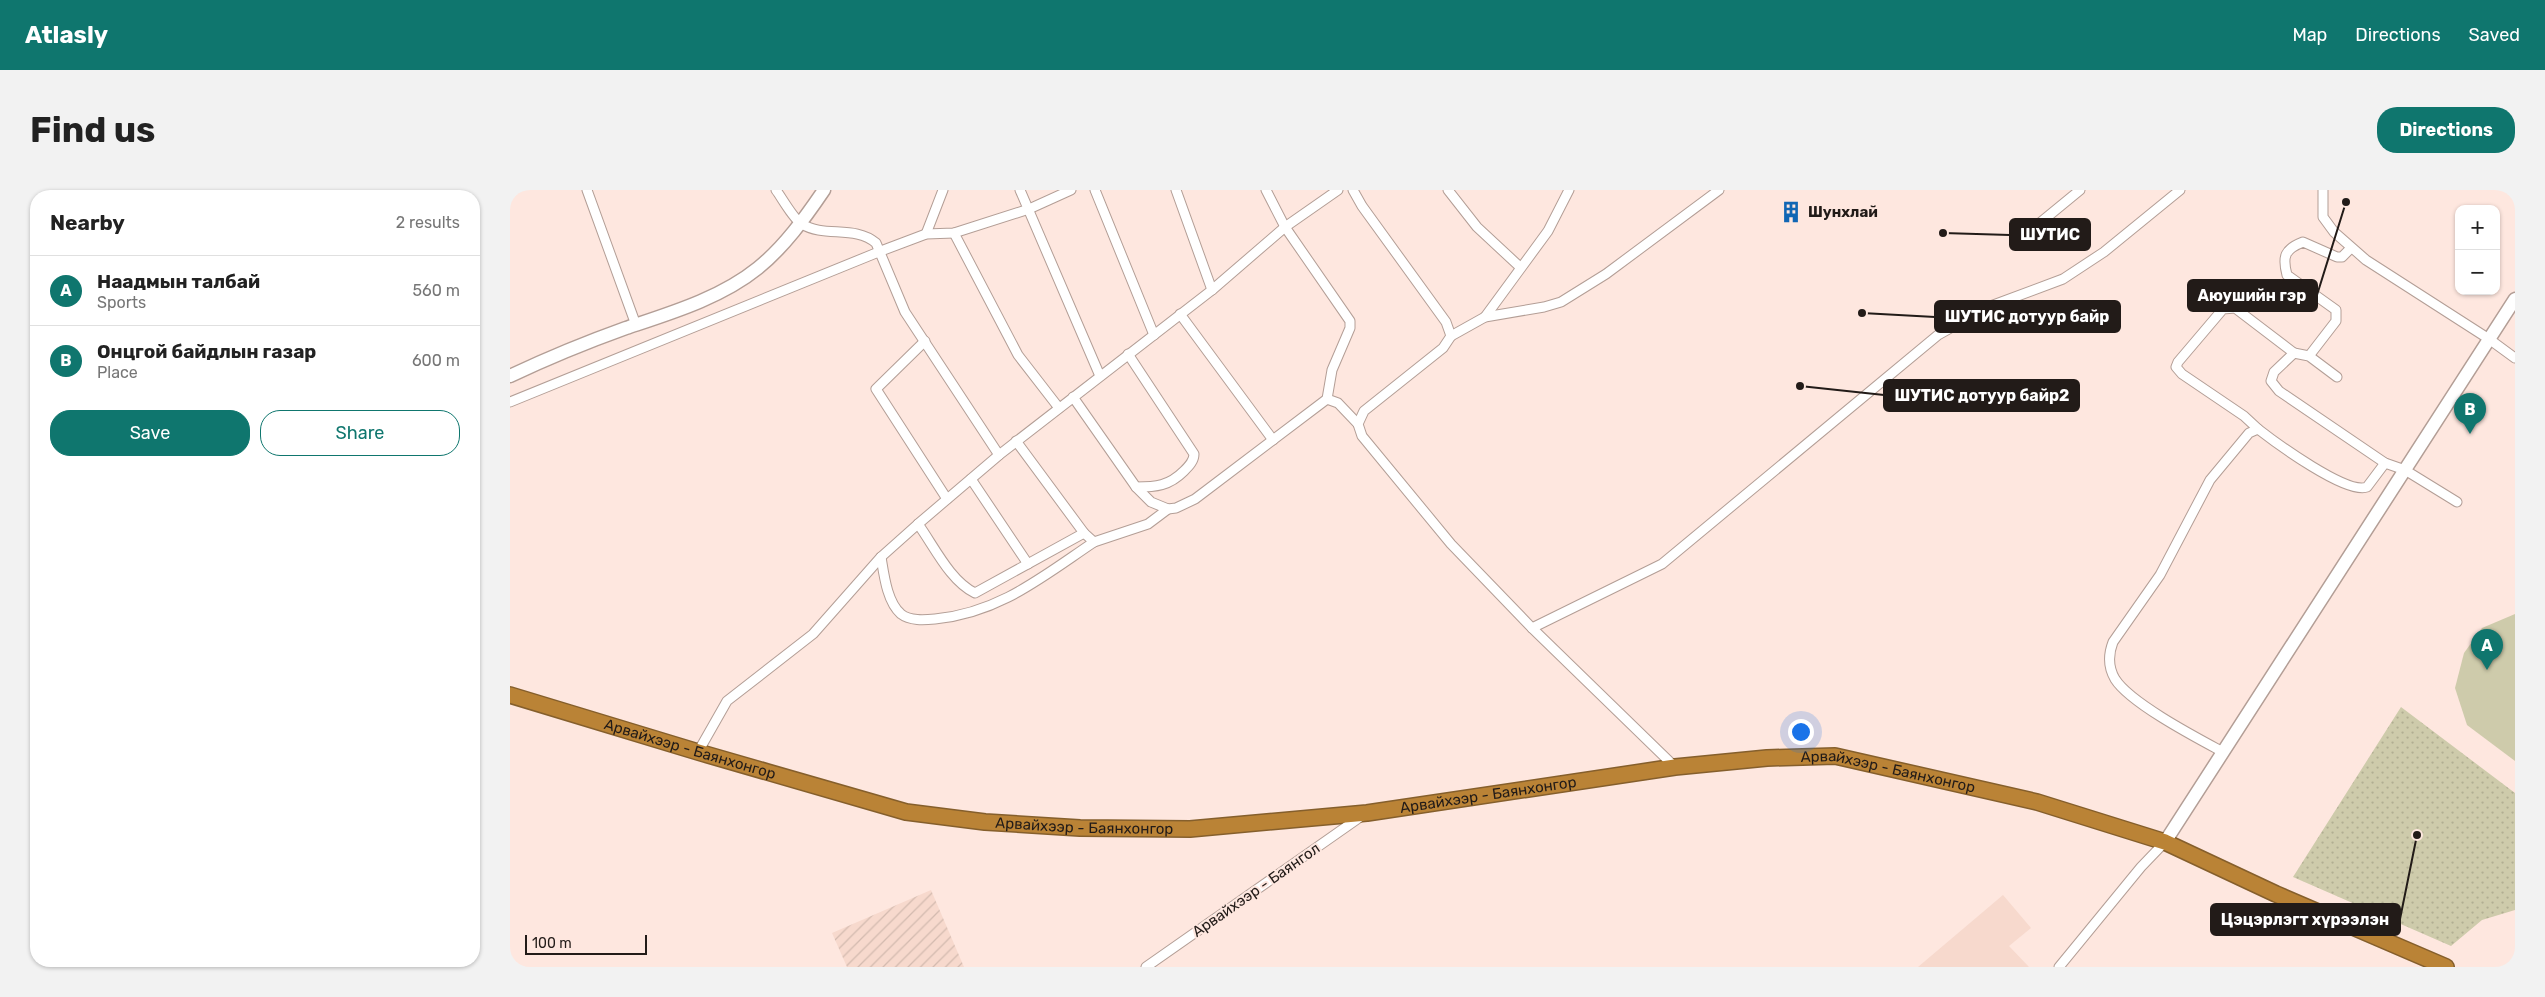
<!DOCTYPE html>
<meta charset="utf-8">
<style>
body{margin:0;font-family:Rubik,sans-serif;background:#f2f2f2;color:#222}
.controls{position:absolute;right:15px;top:15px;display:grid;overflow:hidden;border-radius:10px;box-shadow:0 1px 4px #0004}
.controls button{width:45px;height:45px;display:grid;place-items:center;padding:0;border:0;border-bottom:1px solid #e0e0e0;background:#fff;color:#222;font:25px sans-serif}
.scale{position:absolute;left:15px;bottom:12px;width:122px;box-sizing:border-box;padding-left:5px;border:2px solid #221b18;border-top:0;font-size:14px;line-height:18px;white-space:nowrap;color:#221b18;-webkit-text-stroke:4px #fee7df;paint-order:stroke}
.you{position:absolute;left:1290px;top:541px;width:18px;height:18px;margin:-12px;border:4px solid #fff;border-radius:50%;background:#1a73e8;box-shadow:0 0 0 8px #1a73e833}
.badge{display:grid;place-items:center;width:32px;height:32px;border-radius:50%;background:#0f766e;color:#fff;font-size:16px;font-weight:700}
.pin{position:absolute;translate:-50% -41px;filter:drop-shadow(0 1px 2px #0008)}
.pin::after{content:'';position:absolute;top:26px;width:18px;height:15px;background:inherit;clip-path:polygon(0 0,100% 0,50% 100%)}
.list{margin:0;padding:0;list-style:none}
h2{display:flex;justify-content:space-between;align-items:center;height:65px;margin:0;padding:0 20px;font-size:21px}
h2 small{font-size:16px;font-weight:400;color:#767676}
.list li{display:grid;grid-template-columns:32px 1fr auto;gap:15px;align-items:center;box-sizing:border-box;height:70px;padding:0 20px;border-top:1px solid #e0e0e0}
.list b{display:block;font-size:19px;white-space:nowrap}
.list p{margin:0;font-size:16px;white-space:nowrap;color:#767676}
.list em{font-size:16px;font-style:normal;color:#767676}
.actions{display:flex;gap:10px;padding:15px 20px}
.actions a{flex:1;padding:11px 0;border:1px solid #0f766e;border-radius:20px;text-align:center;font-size:18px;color:#0f766e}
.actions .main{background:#0f766e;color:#fff}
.map{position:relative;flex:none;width:2005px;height:777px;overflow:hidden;border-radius:20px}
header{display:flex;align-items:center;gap:30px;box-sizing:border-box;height:70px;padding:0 25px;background:#0f766e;color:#fff}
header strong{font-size:24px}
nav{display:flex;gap:28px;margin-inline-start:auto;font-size:18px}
.intro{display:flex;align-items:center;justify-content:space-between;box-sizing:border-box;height:120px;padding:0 30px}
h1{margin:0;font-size:35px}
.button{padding:12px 22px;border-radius:20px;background:#0f766e;color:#fff;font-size:18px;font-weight:700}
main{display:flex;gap:30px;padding:0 30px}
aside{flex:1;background:#fff;border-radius:20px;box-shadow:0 1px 4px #0004}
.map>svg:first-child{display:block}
</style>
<header>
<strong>Atlasly</strong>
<nav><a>Map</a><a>Directions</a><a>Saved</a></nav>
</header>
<div class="intro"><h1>Find us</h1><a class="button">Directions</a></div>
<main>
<aside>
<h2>Nearby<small>2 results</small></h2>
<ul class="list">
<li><span class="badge">A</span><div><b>Наадмын талбай</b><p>Sports</p></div><em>560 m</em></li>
<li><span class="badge">B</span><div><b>Онцгой байдлын газар</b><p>Place</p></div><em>600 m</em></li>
</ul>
<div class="actions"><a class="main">Save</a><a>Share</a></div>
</aside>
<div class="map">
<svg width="2005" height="777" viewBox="0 0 2005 777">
<defs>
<pattern id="industrial-furrows" width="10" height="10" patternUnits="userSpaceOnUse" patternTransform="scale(1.25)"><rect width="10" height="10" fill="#f7d9cd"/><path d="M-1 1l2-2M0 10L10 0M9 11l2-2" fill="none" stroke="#d3baaf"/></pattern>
<pattern id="park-dots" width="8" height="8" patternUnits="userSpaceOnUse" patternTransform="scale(1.25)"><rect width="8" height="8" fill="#cecbab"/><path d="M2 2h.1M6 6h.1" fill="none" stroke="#b1ae92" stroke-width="1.8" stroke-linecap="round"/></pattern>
</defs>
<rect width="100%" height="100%" fill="#fee7df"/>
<path fill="#f7d9cd" d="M1493,705L1521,738L1499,756L1519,777H1408Z"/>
<path fill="url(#industrial-furrows)" d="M421,700L454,777H337L322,743Z"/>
<path fill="#cecbab" d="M2005,424V571L1957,535L1945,498L1954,463L1972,438Z"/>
<path fill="url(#park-dots)" d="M1891,517L2005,603V720L1972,730L1941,756L1783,687Z"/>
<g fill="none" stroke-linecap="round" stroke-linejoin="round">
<g stroke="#b39e96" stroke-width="11">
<g id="street">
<path d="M77,0L126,135"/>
<path d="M266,0C272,8 284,30 292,34C314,48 345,35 366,53L395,122L489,265"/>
<path d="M510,0L590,186"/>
<path d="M585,0L644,145"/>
<path d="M666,0L702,100"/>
<path d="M756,0L775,37L840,131V138L822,180L817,209"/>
<path d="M843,0L852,16L936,132L941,146L933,158L854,221L848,234L852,246L941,354L1022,438L1165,577"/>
<path d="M938,0L967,37L1010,77"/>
<path d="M1813,0V27L1824,42L1856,70L1979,149L2005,168"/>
<path d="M444,43L508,165L549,218"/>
<path d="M416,44L433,0"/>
<path d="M1514,46L1570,0"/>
<path d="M670,124L763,250"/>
<path d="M975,127L1038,41L1059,0"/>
<path d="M941,146L975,127L1034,117L1051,112L1096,84L1209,0"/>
<path d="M415,151L366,199L437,309"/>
<path d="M618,164L684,264C684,271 679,276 674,281C659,296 646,297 626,297"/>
<path d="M1799,166L1826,131V120L1777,85C1772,66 1775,59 1793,52L1827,67H1832L1841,58"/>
<path d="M1827,187L1799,166L1784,163L1764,182L1761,191L1769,201L1875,273L1895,280L1947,312"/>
<path d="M563,207L626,297L641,312L658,319L666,318L685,309L817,209L828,213L848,234"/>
<path d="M0,212L371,61L416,44L444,43L519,19L561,0"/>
<path d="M1748,239L1734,226L1672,184L1666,177L1668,172L1713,119L1725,118L1784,163"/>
<path d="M506,251L574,343L584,352L638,334L658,319"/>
<path d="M461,289L518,374"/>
<path d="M408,334C424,356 440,391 465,403L574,343"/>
<path d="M371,367C374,385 377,412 391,424C400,431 414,430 425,429C489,423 532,387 584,352"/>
<path d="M1022,438L1152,374L1428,145L1478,117L1553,89L1594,62L1670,0"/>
<path d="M188,562L217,511L303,444L371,367L408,334L489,265L702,100L775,37L828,0"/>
<path d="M1713,562C1687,548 1620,513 1605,489C1598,477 1598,465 1603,452L1650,385L1700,290L1739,243L1748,239C1766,253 1837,305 1857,297L1875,273"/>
<path d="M636,777L853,625"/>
<path d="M1549,777L1631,677L1655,652"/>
</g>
</g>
<g stroke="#b39e96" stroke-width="15">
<g id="secondary">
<path d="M0,186C38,168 77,152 116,138C161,123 211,108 248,78C274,57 295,28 314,0"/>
<path d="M1655,652L2005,109"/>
</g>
</g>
<g stroke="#855f2c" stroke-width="18">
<g id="highway">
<path id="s1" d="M0,505L188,562L396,622L475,632L570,638L680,639L857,623L1165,577L1257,568L1325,566L1527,612L1655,652L1766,704L1936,777"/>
</g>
</g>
<use href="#street" stroke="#fff" stroke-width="9"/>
<use href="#secondary" stroke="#fff" stroke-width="12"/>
<use href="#highway" stroke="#ba8336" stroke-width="15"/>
</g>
<defs>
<g id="building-bare" transform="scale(1.725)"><path d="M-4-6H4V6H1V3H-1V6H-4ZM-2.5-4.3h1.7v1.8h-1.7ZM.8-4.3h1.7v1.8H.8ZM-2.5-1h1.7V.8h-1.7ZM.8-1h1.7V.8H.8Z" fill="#1166b4" stroke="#fee7df" stroke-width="2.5" paint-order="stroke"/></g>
</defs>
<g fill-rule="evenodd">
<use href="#building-bare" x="1281" y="22"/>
</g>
<g text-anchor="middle" stroke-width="4" stroke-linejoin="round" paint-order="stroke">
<g font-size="15" font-weight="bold" fill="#221b18" stroke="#fee7df" text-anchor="start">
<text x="1298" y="27">Шунхлай</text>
</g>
<g font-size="15" fill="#221b18" stroke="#fee7df">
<text dy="5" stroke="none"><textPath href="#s1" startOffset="188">Арвайхээр - Баянхонгор</textPath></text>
<text dy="5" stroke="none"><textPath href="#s1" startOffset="1402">Арвайхээр - Баянхонгор</textPath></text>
<text dy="5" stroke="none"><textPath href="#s1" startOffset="998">Арвайхээр - Баянхонгор</textPath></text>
<text dy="5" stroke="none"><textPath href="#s1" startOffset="592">Арвайхээр - Баянхонгор</textPath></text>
<text transform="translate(746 700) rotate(-35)" y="5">Арвайхээр - Баянгол</text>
</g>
</g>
<path fill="none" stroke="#221b18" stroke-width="2" d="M1433 43L1500 45M1836 12L1807 105M1352 123L1425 127M1290 196L1374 205M1907 645L1890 729"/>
<g fill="#221b18" stroke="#fee7df" stroke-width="2">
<circle cx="1433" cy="43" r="5"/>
<circle cx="1836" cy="12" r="5"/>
<circle cx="1352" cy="123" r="5"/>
<circle cx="1290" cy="196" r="5"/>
<circle cx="1907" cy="645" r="5"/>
</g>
<g fill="#221b18" stroke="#221b18" stroke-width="2">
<rect x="1500" y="29" width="80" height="31" rx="5"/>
<rect x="1678" y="90" width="129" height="31" rx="5"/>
<rect x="1425" y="111" width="185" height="31" rx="5"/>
<rect x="1374" y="190" width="195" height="31" rx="5"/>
<rect x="1701" y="714" width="189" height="31" rx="5"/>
</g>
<g font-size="16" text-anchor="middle" font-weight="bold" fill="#fff">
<text x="1540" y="50">ШУТИС</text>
<text x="1742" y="111">Аюушийн гэр</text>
<text x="1517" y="132">ШУТИС дотуур байр</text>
<text x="1472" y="211">ШУТИС дотуур байр2</text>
<text x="1795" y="735">Цэцэрлэгт хүрээлэн</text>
</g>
</svg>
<div class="controls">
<button>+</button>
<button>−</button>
</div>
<div class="scale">100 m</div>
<div class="you"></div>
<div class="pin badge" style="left:1977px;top:480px">A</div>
<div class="pin badge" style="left:1960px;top:244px">B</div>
</div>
</main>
